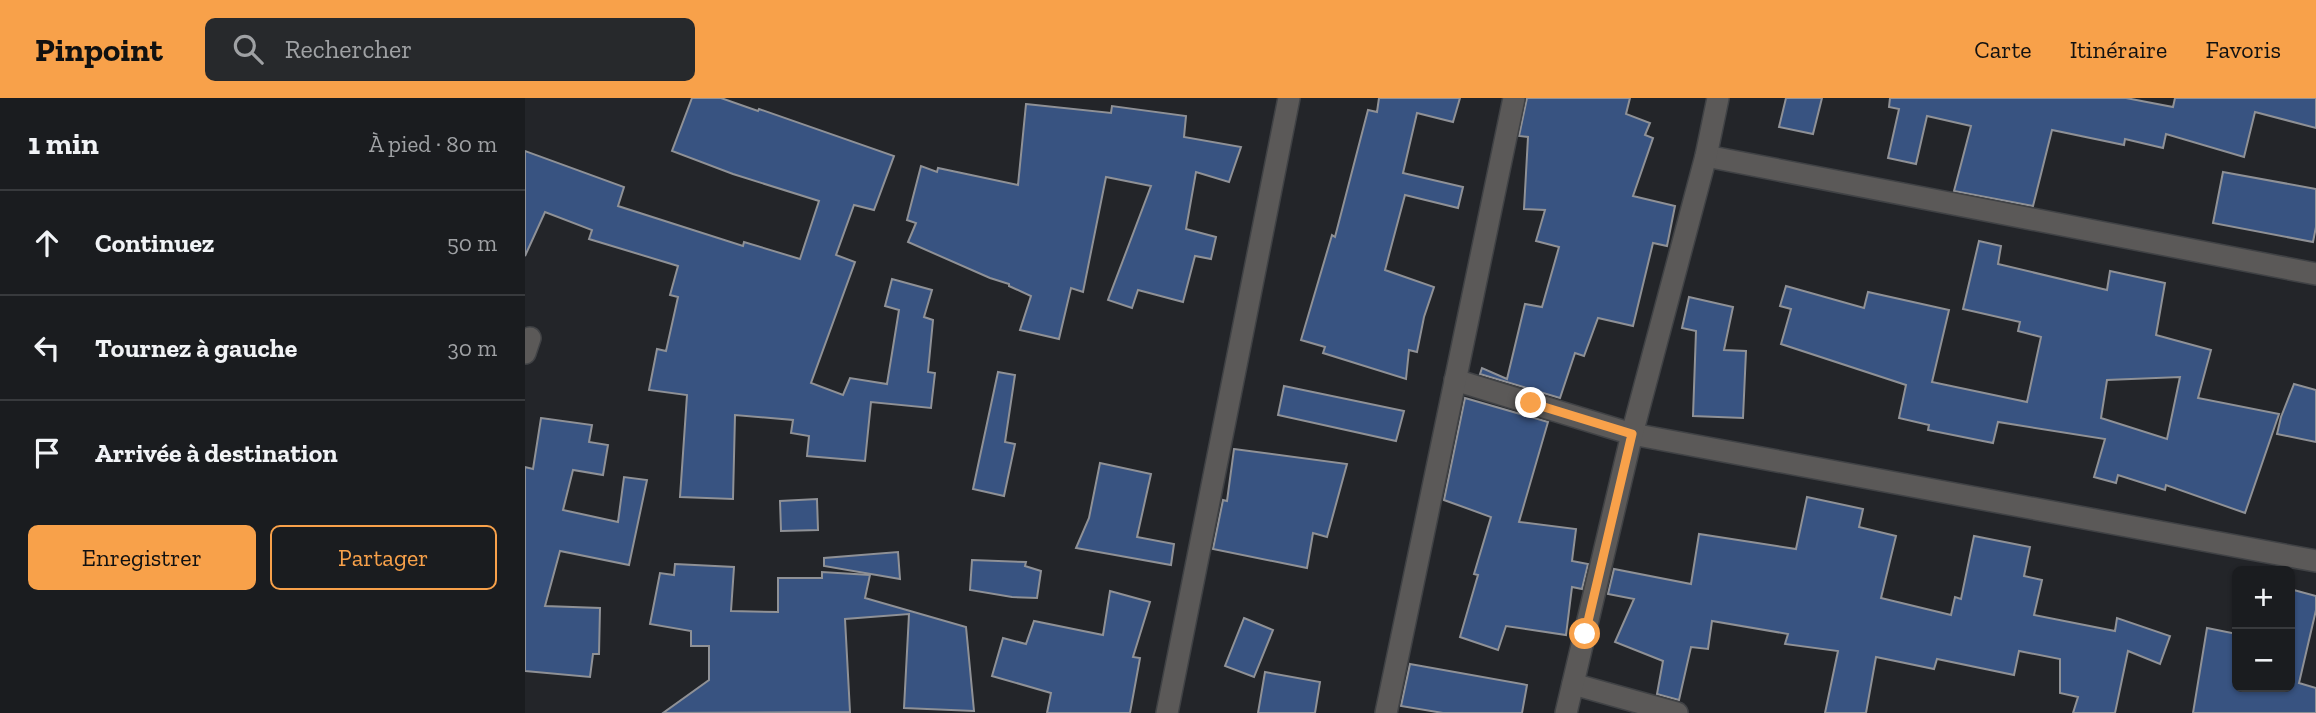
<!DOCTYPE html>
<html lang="fr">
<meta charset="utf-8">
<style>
body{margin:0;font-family:"Zilla Slab",serif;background:#27292c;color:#f1f3f6}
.controls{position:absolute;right:21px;bottom:21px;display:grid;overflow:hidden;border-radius:10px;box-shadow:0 2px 5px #0004}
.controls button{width:63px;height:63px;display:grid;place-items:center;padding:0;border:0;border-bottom:2px solid #383a3d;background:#1a1c1f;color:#f1f3f6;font:35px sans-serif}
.stop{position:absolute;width:21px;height:21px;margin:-16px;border:5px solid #f8a14a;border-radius:50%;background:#fff}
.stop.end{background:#f8a14a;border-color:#fff;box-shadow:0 2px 7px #0008}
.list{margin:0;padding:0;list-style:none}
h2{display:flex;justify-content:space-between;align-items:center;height:91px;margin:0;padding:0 28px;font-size:30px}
h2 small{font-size:23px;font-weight:400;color:#9fa1a4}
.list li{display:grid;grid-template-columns:46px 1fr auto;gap:21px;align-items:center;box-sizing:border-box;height:105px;padding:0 28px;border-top:2px solid #383a3d}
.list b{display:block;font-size:26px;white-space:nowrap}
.list em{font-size:23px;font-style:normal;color:#9fa1a4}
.actions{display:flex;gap:14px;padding:21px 28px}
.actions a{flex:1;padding:16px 0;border:2px solid #f8a14a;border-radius:10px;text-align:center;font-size:24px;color:#f8a14a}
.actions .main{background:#f8a14a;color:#111}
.icon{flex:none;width:38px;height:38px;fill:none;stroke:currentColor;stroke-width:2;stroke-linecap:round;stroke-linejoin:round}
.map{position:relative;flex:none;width:1791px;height:615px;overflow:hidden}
header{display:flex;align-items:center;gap:42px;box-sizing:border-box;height:98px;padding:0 35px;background:#f8a14a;color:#111}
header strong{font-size:33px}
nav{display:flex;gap:38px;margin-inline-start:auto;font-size:24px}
.search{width:490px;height:63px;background:#27292c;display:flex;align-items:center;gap:18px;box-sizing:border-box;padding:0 24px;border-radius:10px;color:#9fa1a4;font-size:26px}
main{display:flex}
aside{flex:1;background:#1a1c1f}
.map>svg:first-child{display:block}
</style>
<header>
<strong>Pinpoint</strong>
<div class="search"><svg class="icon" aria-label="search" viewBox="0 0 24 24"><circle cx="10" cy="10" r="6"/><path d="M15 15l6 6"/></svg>Rechercher</div>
<nav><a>Carte</a><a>Itinéraire</a><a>Favoris</a></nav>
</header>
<main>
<aside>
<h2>1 min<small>À pied · 80 m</small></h2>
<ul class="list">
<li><svg class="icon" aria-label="ahead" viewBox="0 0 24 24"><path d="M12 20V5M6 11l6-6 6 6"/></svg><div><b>Continuez</b></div><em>50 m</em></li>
<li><svg class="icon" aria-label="left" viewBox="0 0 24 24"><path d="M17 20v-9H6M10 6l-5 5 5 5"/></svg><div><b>Tournez à gauche</b></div><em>30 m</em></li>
<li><svg class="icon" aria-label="arrive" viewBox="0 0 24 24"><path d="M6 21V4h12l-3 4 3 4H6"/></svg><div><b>Arrivée à destination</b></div></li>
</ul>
<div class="actions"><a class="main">Enregistrer</a><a>Partager</a></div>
</aside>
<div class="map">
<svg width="1791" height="615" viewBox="0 0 1791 615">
<rect width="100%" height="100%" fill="#232529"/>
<g fill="#385381" stroke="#8f9196" stroke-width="2" fill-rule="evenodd">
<path d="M167,0H196L233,13L234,11L369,58L349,112L329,107L311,157L330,164L286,285L318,297L325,280L362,286L374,212L360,208L367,181L407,192L399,219L408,222L403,274L410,275L406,310L346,304L340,363L282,358L284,338L266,335L268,322L210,317L208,401L155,399L162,297L124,292L132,251L141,253L153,199L145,197L153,168L64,141L67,132L20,114L0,158V53L99,89L93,108L218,148L219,144L275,161L294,103L208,76L147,53Z"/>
<path d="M854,0H935L928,24L892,15L878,75L938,89L933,110L880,97L860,172L909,189L899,219L892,254L884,252L881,281L798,255L800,249L776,242L807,137L810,139L843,12L852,14Z"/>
<path d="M1002,0H1105L1101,16L1125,25L1120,37L1128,40L1108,98L1150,108L1142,148L1128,145L1108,228L1073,220L1059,258L1050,255L1035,300L955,276L957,270L982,281L1000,206L1017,209L1034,149L1011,143L1020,112L999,111L1003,39L994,38Z"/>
<path d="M1261,0H1297L1288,36L1254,29Z"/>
<path d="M1365,0H1601L1648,9L1650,0H1791V30L1730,14L1719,59L1641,36L1638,50L1600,41L1599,47L1527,32L1508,108L1429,93L1446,28L1402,18L1391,66L1363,60L1374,11L1364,9Z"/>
<path d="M501,6L586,15L587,8L661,18L659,39L716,49L704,84L671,74L661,131L691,139L686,161L670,158L658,204L613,192L607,210L583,202L626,88L581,79L558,194L546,190L534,241L495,232L506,198L484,188V186L465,180L383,144L391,125L382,122L396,68L412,74L413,70L493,87Z"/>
<path d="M1698,74L1791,91V129L1788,144L1688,125Z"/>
<path d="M1454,143L1476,148L1473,166L1582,192L1585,173L1640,185L1631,237L1686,252L1673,300L1754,316L1720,415L1641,387L1640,392L1593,377L1591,385L1569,379L1580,341L1473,324L1468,345L1403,332L1404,327L1374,320L1381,287L1256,246L1266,211L1255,208L1261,188L1339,210L1343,194L1424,212L1407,284L1502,304L1516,239L1493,233L1495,224L1438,211ZM1655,279L1642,341L1576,320L1582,282Z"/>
<path d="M1164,199L1208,209L1199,252L1221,253L1218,320L1168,318L1171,233L1157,230Z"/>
<path d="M473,274L490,277L480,344L490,346L479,398L448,391Z"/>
<path d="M1769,286L1791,292V344L1752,336L1756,319Z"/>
<path d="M759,288L879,313L871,343L753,317Z"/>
<path d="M940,300L1023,324L994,424L1051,431L1047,463L1063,466L1057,491L1047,489L1041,537L981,528L973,552L935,539L953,477L949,476L966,419L919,402Z"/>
<path d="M16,320L67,327L64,344L83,347L78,377L48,372L38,412L93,424L99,379L122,382L104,467L35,453L20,508L75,510L74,556H68L65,579L0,573V369L8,371Z"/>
<path d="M709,351L822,366L802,439L788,435L782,470L688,451L698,402L702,403Z"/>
<path d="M575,365L626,376L612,439L649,446L646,467L551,450L564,420Z"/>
<path d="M1282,399L1338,411L1334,429L1371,438L1356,500L1426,517L1430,499L1436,501L1449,438L1505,449L1499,478L1517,482L1509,517L1590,533L1592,520L1645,538L1635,566L1603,553L1590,615H1548L1553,599L1535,595V561L1494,553L1489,577L1412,561L1409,571L1351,559L1341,615H1300L1313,553L1260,546L1263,536L1187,523L1183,551L1166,549L1154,602L1132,596L1138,563L1090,544L1109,501L1083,496L1089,471L1166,486L1174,436L1271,451Z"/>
<path d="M292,401L293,432L256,433L255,403Z"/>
<path d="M373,454L375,481L299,468V460Z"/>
<path d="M447,462L501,464L500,468L516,473L512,500L487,499L445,492Z"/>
<path d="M150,466L209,469L206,513L253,514V480H297V474L345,477L340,500L441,529L449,613L379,610L384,516L320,521L325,614L138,615L184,582V548H166V533L125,526L135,475L149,477Z"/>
<path d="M1765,491L1791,498V512L1774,585L1791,590V615H1668L1682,530L1712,536V589H1765Z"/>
<path d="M585,493L625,504L608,559L615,560L605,615H522L526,595L467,578L478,540L501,546L509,523L578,537Z"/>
<path d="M719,520L748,532L729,579L700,568Z"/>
<path d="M885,566L1002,587L997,615H918L876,608Z"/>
<path d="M740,574L795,584L790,615H733Z"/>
</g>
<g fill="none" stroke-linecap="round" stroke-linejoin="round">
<g stroke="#404245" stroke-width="24">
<g id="minor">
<path d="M1181,58L1791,176"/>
<path d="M0,255L5,240"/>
<path d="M930,282L1107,336L1791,463"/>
<path d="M1048,586L1152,615"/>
<path d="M642,615L764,0"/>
<path d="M861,615L989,0"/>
<path d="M1041,615L1107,336L1181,58L1193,0"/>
</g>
</g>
<use href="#minor" stroke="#5b5958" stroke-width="21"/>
</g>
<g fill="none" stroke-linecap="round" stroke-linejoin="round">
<path stroke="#f8a14a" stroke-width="9" d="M1006,305L1107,336L1060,536"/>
</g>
</svg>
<div class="controls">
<button>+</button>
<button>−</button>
</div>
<div class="stop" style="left:1060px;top:536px"></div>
<div class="stop end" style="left:1006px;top:305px"></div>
</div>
</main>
